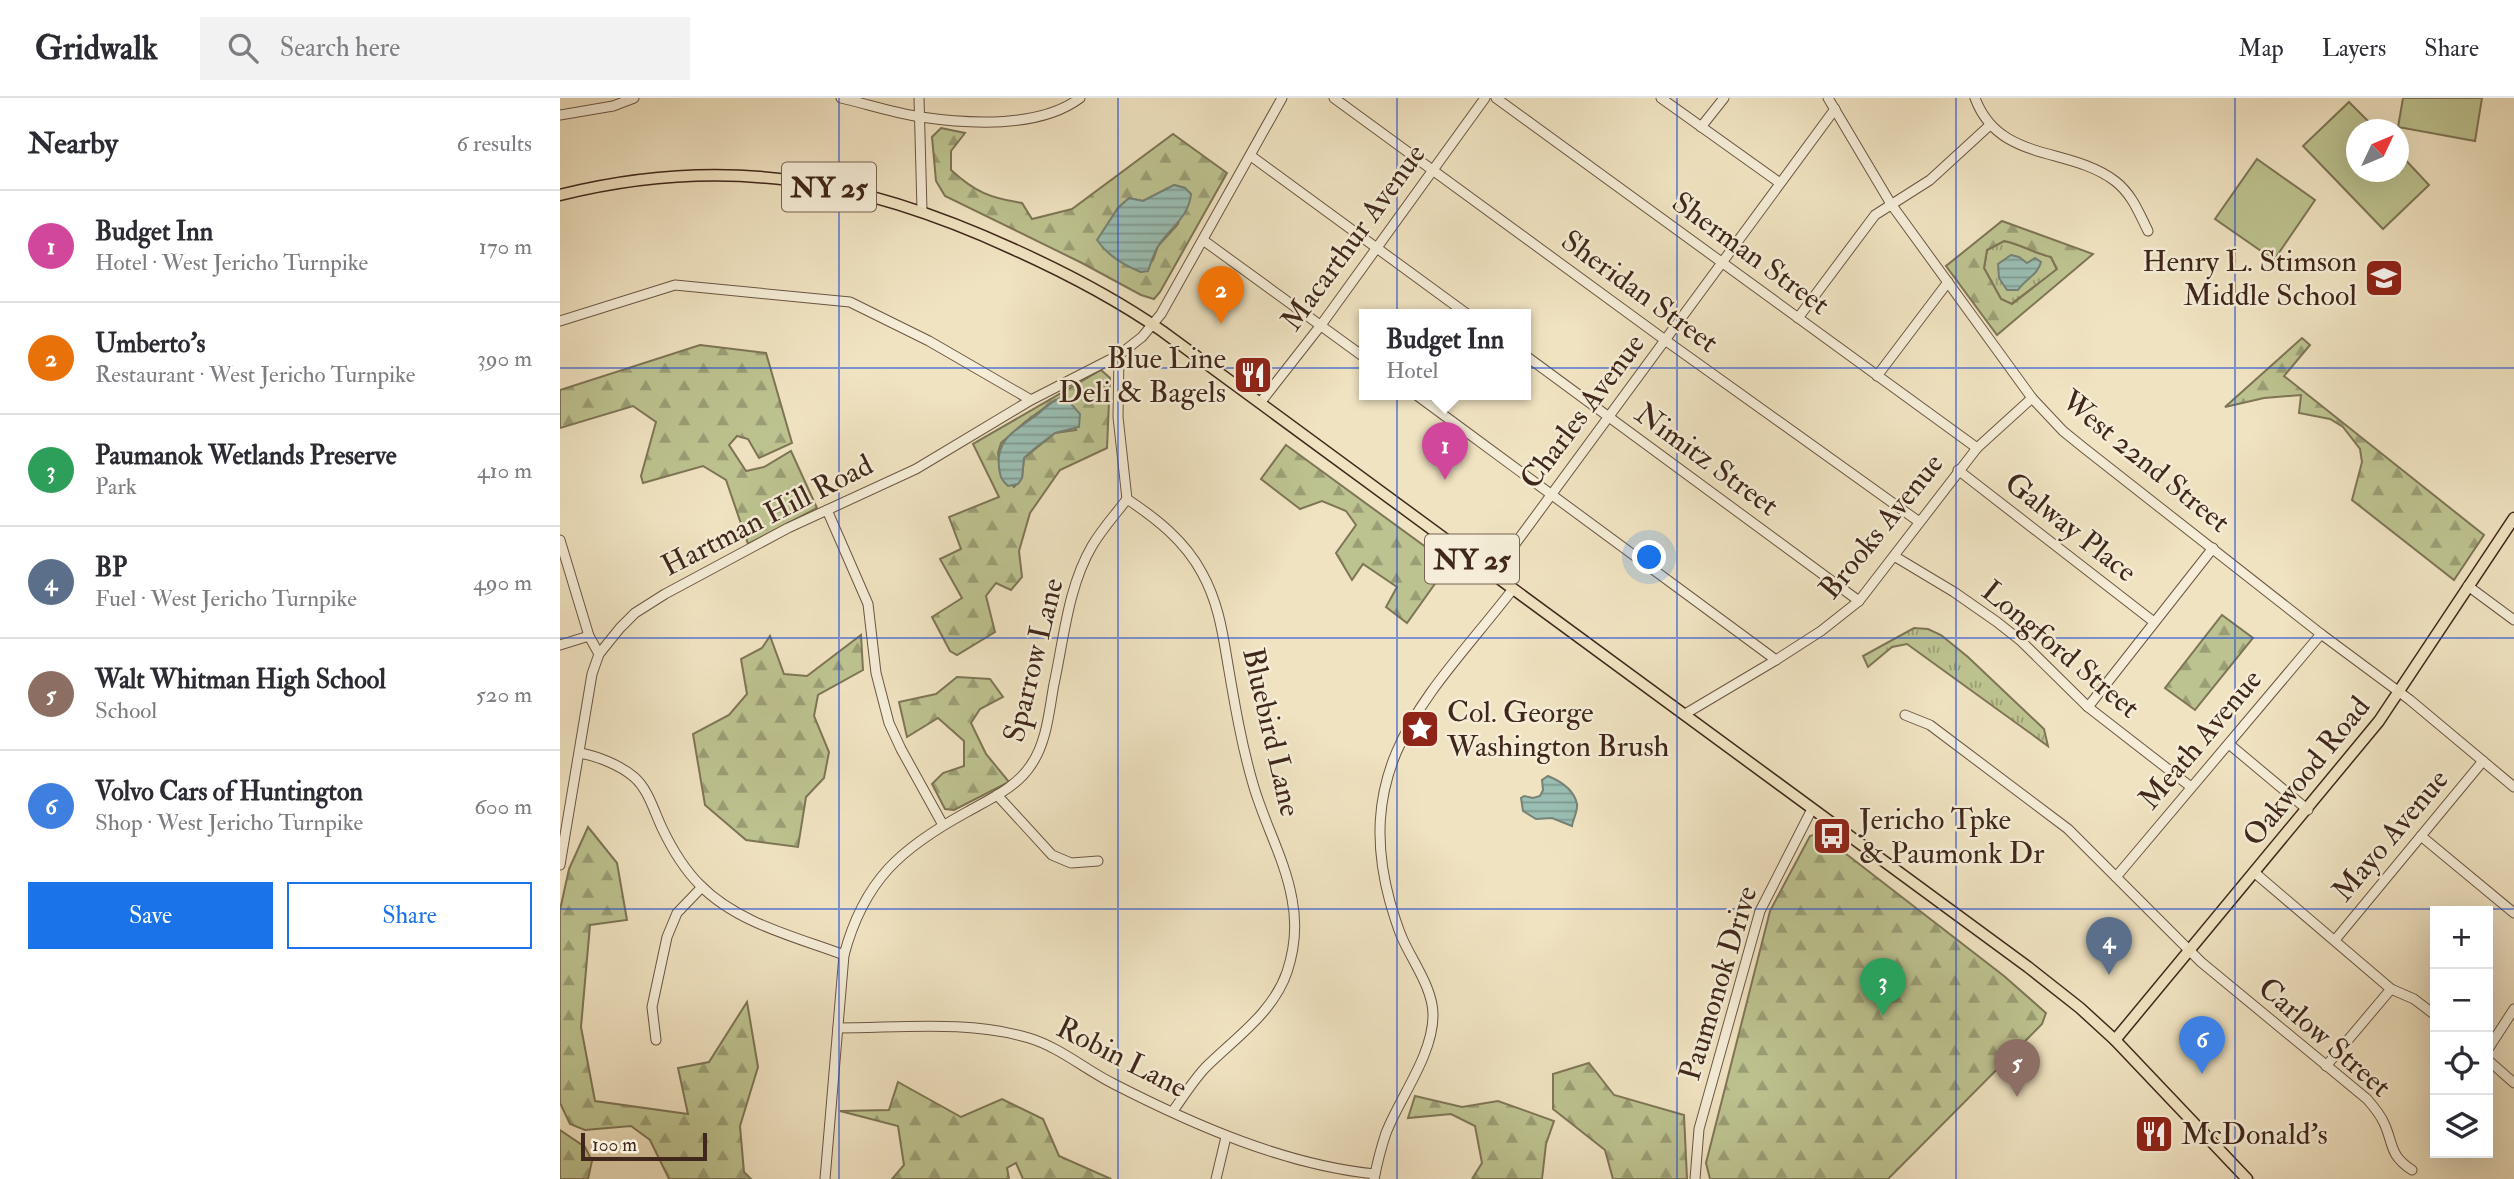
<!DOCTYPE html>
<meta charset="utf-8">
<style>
body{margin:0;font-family:"IM FELL Double Pica",serif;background:#f2f2f3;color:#2b2b33}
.controls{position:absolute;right:21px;bottom:21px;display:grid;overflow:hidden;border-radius:0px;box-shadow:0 7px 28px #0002}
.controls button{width:63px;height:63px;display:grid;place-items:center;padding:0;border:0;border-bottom:2px solid #e1e1e2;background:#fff;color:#2b2b33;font:35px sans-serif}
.compass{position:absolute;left:1786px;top:21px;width:63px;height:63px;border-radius:50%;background:#fff;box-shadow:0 7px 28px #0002;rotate:46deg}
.scale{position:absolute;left:21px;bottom:18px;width:126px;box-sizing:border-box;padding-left:7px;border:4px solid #40271b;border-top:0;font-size:19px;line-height:24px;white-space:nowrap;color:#40271b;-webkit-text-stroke:5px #f5edd7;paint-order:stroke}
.you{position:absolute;left:1090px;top:460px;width:24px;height:24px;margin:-18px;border:5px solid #fff;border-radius:50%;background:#1a73e8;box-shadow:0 0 0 10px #1a73e833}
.badge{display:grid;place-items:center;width:46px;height:46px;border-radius:50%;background:#1a73e8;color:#fff;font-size:23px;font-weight:700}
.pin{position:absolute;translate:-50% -58px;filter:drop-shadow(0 2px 4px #0008)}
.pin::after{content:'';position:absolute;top:37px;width:24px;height:21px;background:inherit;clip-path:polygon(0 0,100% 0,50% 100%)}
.popup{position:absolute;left:799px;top:211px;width:172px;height:91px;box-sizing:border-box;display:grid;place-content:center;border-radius:0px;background:#fff;filter:drop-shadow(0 2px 5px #0005);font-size:23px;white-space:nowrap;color:#7c7c81}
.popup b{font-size:26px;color:#2b2b33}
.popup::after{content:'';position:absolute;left:50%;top:100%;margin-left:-14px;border:14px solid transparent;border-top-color:#fff}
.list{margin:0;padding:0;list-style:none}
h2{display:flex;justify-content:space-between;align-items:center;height:91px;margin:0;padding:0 28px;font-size:30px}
h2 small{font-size:23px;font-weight:400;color:#7c7c81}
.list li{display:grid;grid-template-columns:46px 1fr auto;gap:21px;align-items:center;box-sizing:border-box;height:112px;padding:0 28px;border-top:2px solid #e1e1e2}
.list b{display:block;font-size:26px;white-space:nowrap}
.list p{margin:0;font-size:23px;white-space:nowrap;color:#7c7c81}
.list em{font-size:23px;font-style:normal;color:#7c7c81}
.actions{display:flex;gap:14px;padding:21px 28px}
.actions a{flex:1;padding:16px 0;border:2px solid #1a73e8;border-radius:0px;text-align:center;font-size:24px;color:#1a73e8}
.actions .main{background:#1a73e8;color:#fff}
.icon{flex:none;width:38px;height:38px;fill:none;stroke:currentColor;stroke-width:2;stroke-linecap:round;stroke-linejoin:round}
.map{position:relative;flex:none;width:1954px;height:1081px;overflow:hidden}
header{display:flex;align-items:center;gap:42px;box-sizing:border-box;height:98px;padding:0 35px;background:#fff;border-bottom:2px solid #e1e1e2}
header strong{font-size:33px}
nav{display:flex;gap:38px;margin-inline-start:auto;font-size:24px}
.search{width:490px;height:63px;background:#f2f2f3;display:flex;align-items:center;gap:18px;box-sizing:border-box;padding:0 24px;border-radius:0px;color:#7c7c81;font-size:26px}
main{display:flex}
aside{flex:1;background:#fff}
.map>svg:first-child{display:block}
</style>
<header>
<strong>Gridwalk</strong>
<div class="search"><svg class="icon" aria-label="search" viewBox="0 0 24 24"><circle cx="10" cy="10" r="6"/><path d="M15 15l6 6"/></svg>Search here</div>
<nav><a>Map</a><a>Layers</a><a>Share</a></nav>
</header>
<main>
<aside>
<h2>Nearby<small>6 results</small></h2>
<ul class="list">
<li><span class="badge" style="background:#d1479c">1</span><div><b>Budget Inn</b><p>Hotel · West Jericho Turnpike</p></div><em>170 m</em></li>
<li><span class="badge" style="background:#e8710a">2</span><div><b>Umberto's</b><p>Restaurant · West Jericho Turnpike</p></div><em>390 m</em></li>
<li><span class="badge" style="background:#2e9e5b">3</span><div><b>Paumanok Wetlands Preserve</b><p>Park</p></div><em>410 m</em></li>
<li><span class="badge" style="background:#5c6f8a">4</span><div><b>BP</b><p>Fuel · West Jericho Turnpike</p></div><em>490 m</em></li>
<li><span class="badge" style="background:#8d6e63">5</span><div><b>Walt Whitman High School</b><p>School</p></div><em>520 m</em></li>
<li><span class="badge" style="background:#3f7fe0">6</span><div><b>Volvo Cars of Huntington</b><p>Shop · West Jericho Turnpike</p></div><em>600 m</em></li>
</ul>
<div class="actions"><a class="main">Save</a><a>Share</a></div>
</aside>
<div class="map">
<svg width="1954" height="1081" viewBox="0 0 1954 1081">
<defs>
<pattern id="grass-tufts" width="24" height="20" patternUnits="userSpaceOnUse" patternTransform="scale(1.75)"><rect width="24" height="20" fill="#bdc390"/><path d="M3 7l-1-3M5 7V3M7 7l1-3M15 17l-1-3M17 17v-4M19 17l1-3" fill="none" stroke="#9b9e75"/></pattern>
<pattern id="forest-firs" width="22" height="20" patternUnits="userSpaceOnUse" patternTransform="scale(1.75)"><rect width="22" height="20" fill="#bdc390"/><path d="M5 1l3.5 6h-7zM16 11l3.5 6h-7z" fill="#9b9e75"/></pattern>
<pattern id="water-rules" width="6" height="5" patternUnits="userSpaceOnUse" patternTransform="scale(1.75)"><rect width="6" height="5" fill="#9abeb3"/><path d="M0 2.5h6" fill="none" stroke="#7f9a91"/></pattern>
</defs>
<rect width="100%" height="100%" fill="#f0e3c1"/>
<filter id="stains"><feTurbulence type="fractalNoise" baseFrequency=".00286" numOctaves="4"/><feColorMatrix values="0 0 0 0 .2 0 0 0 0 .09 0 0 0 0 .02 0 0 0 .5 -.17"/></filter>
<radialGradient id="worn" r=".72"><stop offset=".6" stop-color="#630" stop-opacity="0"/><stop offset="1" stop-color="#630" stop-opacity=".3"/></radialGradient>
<g fill="url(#grass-tufts)" stroke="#7e7556" stroke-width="2">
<path d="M1444,143C1460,146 1474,155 1491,159L1497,172L1451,206L1441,201L1424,170L1427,152Z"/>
<path d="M1354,530L1368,531L1381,537L1408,559L1484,631L1488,648L1347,546L1332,549L1308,569L1303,558Z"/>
</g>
<g fill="url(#forest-firs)" stroke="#7e7556" stroke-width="2" fill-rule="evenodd">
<path d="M381,30L405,35L391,53V72C415,94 430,100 462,105L472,121L512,111L613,36L667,75L600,194L594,201L581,197L522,165L385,98L376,83L372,39ZM614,87L625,90L618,126L598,148L593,162L581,174C563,166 548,158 538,142L558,110L569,100L583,103Z"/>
<path d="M1442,123L1533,156L1437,237L1386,168ZM1444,143C1460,146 1474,155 1491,159L1497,171L1452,206L1441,201L1424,170L1427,152Z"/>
<path d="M1742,240L1750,247L1724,278L1924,437L1894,482L1792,402L1802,364L1800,351L1783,329L1770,321L1739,315L1741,297L1704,300L1665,309Z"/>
<path d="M140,247L206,255L232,345L199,360L188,341L177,338L169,347L186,373L204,369L231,353L257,410L188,446L166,382L143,368L83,385L81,378L96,324L73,308L0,330V292Z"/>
<path d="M541,272L550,280L547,350L500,372L470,415L459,453L462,479L451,492L436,485L426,498L435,534L397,557L390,553L372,519L402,500L380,461L401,451L389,419L439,399L413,346ZM495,302L516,332L495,335L464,360L462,380L454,389L440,374L438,355L441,345L465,324Z"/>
<path d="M726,347L889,466L847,525L826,509L837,489L803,466L792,482L776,455L796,427L786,413L762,403L740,411L701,381Z"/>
<path d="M1662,517L1693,540L1635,612L1605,590Z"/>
<path d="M301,537L303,572L258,597L254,618L269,654L264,680L246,699L238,749L186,742L145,707L133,636L169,617L187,596L181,561L202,550L210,538L224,576L247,578Z"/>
<path d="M397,579L430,581L443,599L420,611L411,625L426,656L449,684L394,712L385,711L372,686L383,675L404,668V643L378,620L347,639L339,604L376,596Z"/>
<path d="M28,729L57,765L67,822L30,827L21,929L35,1003L128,1016L118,970L149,964L187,904L198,969L180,1028L184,1074L191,1081H109L90,1042L71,1028L25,1032L10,1026L0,1005V812L9,771Z"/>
<path d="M1259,735L1444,878L1486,915L1482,926L1328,1081H1150L1146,1065L1210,813L1250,738Z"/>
<path d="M1029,965L1054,997L1124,1017L1127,1081H1053L1045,1052L993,1011V976Z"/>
<path d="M338,984L401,1019L442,1001L483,1021L499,1058L551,1081H463L456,1065L447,1070L449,1081H332L344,1067L338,1028L280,1013L329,1012Z"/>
<path d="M855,998L902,1009L938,1003L994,1023L986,1046L982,1081H912L922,1065L915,1028L891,1016L848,1020Z"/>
<path d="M0,1032L25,1049L32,1063L28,1081H0Z"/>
</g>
<g fill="#bdc390" stroke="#7e7556" stroke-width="2">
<path d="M1843,0H1922L1915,43L1838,29Z"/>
<path d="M1789,4L1816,31L1797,32V74H1839V55L1869,87L1823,131L1743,48Z"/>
<path d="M1697,61L1755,102L1714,162L1655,121Z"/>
</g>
<g fill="url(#water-rules)" stroke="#768276" stroke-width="2">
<path d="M614,87L625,90L631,96C629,120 607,132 597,150C593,157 591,165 588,173L581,174C563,167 548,158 537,142L558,110L569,100L583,103Z"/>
<path d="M1451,157L1459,159L1467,165L1475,160L1481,164C1478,177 1465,181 1458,192H1447L1439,180L1438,166Z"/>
<path d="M501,300L507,301L520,316L519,329L495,335L474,351L464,360L462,380L458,386L448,388C441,382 440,378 439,369C436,342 454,333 474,319C483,313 490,303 501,300Z"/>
<path d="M988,678C1000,683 1014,691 1017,706C1018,713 1013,721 1012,728L992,720L976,721L963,713L961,700L964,698L973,700L980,698L983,692L982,682Z"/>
</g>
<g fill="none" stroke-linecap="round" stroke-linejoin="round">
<g stroke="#6c5644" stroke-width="11">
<g id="minor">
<path d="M281,0C307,6 334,15 361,19C409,26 480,30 520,0"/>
<path d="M359,0L362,112"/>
<path d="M774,0L1105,242L1358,423"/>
<path d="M936,0L1417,350"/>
<path d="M1101,0L1220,85"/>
<path d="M1268,0L1331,106L1472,300L1503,333L1524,350L1761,536L1850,602L1954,689"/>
<path d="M1415,0C1439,65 1509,48 1555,83C1572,96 1579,115 1588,133"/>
<path d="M0,17L53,8L74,0"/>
<path d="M1141,29L1164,0"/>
<path d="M691,58L907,216"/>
<path d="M643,142L804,259"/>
<path d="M1238,220L1315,117L1370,82L1430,27"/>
<path d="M0,223L115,187L290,204L369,243L471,302"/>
<path d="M559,257L558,319L567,401C597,421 625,443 642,475C657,502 662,530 667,561C674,602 681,645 693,686C704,725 725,761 732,801C737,826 735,850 727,874C713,915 674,941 645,970C633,983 623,999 613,1013"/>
<path d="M966,258L1299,503"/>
<path d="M1317,278L1388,184"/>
<path d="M855,296L1216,562"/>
<path d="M700,305L761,227L925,0"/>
<path d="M1398,372L1594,524"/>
<path d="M267,412L308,506L316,575L329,625L341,651L383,727"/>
<path d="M0,442L29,538L39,556"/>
<path d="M1334,458L1394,494L1437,524L1461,543L1528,609L1631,689"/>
<path d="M933,476L1275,11"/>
<path d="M1908,488L1954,522"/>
<path d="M0,547L29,538"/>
<path d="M1528,609L1653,450"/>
<path d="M1125,616L1216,562L1261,533L1299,503L1417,350L1472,300"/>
<path d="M1345,617L1370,627L1508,731L1641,864L1807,1001C1814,1009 1820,1016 1824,1025C1834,1047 1829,1057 1852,1072"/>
<path d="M1669,646L1748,712"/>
<path d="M20,655C37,658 60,667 74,679C88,691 94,713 102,730C112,751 124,771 140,787C177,825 236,839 284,857"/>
<path d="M437,697L492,757L511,765L538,763"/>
<path d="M1861,738L1954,815"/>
<path d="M0,767L32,576L39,556L60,530L75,515L105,496L228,430L356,371L471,302L559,257L582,239L601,216L722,0"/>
<path d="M1695,775L1831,891L1854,901L1875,917"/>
<path d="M1556,779L1761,536"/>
<path d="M1775,842L1923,663"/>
<path d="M278,930C341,930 408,922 469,940C499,949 526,972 554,986C634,1027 725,1067 815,1076"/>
<path d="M96,942L92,909L107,839L117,815L142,789"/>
<path d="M1928,951L1954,911"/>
<path d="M1928,962L1954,985"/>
<path d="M1766,968L1831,891"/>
<path d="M265,1081L284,857C304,782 341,750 407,714C430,701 457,689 471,667C487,644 489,613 494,586C504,540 508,489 532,448C542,431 555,417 567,401"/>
<path d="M656,1081L666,1039"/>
<path d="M814,1081C817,1066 821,1050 826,1035C840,999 873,957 873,917C873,892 855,867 844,844C838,832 834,817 830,804C791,661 873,594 953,491"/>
<path d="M1135,1081L1139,1031L1200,813L1252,711"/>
</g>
</g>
<g stroke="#40271b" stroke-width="13">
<g id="major">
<path d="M0,97C165,56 301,81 453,151C504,174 556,201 602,233L1468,869L1520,910L1555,942L1687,1081"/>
<path d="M1555,942L1819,623L1954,420"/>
</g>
</g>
<use href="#minor" stroke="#f5edd7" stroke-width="9"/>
<use href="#major" stroke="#f0e3c1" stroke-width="10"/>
</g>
<path fill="none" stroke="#1d4ed8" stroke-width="2" stroke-opacity="0.55" d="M279,0V1081M558,0V1081M837,0V1081M1117,0V1081M1396,0V1081M1675,0V1081M0,270H1954M0,540H1954M0,811H1954"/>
<defs>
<g id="school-square" transform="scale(2.0125)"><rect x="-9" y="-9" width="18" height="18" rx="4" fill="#8f2418" stroke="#f5edd7"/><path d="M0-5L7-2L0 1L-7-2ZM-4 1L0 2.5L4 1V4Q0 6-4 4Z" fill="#fff"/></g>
<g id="restaurant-square" transform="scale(2.0125)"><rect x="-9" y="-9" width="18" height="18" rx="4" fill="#8f2418" stroke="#f5edd7"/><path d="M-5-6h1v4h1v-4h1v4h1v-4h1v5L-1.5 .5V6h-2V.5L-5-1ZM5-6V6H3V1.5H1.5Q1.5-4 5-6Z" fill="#fff"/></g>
<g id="sight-square" transform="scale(2.0125)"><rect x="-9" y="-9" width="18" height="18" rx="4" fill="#8f2418" stroke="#f5edd7"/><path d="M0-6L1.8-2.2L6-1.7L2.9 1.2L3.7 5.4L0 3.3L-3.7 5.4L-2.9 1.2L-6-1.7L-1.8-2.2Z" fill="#fff"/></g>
<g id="bus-square" transform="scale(2.0125)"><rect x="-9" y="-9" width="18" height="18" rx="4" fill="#8f2418" stroke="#f5edd7"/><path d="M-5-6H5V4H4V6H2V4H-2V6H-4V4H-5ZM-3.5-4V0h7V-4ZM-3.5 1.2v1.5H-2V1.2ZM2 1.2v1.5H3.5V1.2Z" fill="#fff"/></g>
</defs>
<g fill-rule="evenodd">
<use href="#school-square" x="1824" y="180"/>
<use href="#restaurant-square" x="693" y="277"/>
<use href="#sight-square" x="860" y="631"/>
<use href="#bus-square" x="1272" y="738"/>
<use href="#restaurant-square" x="1594" y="1036"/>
</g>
<g text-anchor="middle" stroke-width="5" stroke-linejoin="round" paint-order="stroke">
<g fill="#f5edd7" stroke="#766253" stroke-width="2">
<rect x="222" y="64.5" width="94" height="49" rx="5"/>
<rect x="865" y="436.5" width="94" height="49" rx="5"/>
</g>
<g font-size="28" font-weight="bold" fill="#40271b">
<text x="269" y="99">NY 25</text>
<text x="912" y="471">NY 25</text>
</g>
<g font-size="30" fill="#40271b" stroke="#f5edd7">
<text transform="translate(793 139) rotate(-54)" y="10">Macarthur Avenue</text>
<text transform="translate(1191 155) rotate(36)" y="10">Sherman Street</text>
<text transform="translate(1080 193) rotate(36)" y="10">Sheridan Street</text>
<text transform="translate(1022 313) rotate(-53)" y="10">Charles Avenue</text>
<text transform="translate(1147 361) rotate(36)" y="10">Nimitz Street</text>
<text transform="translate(1586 363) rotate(39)" y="10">West 22nd Street</text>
<text transform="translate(207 417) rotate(-27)" y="10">Hartman Hill Road</text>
<text transform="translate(1321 428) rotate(-51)" y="10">Brooks Avenue</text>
<text transform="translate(1511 429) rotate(38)" y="10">Galway Place</text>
<text transform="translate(1501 551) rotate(40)" y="10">Longford Street</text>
<text transform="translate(473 562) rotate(-76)" y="10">Sparrow Lane</text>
<text transform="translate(712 634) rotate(77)" y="10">Bluebird Lane</text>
<text transform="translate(1640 641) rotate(-50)" y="10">Meath Avenue</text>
<text transform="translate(1746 673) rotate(-51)" y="10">Oakwood Road</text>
<text transform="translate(1830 737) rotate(-50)" y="10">Mayo Avenue</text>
<text transform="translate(1158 885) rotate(-73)" y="10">Paumonok Drive</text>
<text transform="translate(1765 939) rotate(41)" y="10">Carlow Street</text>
<text transform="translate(562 959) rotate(27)" y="10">Robin Lane</text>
</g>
<g font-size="30" fill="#40271b" stroke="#f5edd7" text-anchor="start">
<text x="1797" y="173" text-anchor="end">Henry L. Stimson<tspan x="1797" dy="34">Middle School</tspan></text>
<text x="666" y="270" text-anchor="end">Blue Line<tspan x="666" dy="34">Deli &amp; Bagels</tspan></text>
<text x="887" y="624">Col. George<tspan x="887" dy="34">Washington Brush</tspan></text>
<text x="1299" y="731">Jericho Tpke<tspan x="1299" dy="34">&amp; Paumonk Dr</tspan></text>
<text x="1621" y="1046">McDonald's</text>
</g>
</g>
<rect width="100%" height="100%" filter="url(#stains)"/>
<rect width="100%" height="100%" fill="url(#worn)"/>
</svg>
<div class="controls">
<button>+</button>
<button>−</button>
<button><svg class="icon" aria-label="locate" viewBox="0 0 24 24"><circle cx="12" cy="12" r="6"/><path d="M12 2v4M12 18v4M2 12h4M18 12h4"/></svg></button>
<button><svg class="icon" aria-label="layers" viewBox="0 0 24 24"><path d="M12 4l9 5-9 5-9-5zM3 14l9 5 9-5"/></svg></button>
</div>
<svg class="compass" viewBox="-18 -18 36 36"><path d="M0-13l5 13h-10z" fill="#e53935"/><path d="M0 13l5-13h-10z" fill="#7c7c81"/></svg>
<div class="scale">100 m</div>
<div class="you"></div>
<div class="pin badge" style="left:885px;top:382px;background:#d1479c">1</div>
<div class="popup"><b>Budget Inn</b>Hotel</div>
<div class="pin badge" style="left:661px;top:226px;background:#e8710a">2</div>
<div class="pin badge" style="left:1323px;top:918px;background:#2e9e5b">3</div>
<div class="pin badge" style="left:1549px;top:877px;background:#5c6f8a">4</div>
<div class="pin badge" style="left:1457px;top:999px;background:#8d6e63">5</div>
<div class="pin badge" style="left:1642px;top:976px;background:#3f7fe0">6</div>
</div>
</main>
